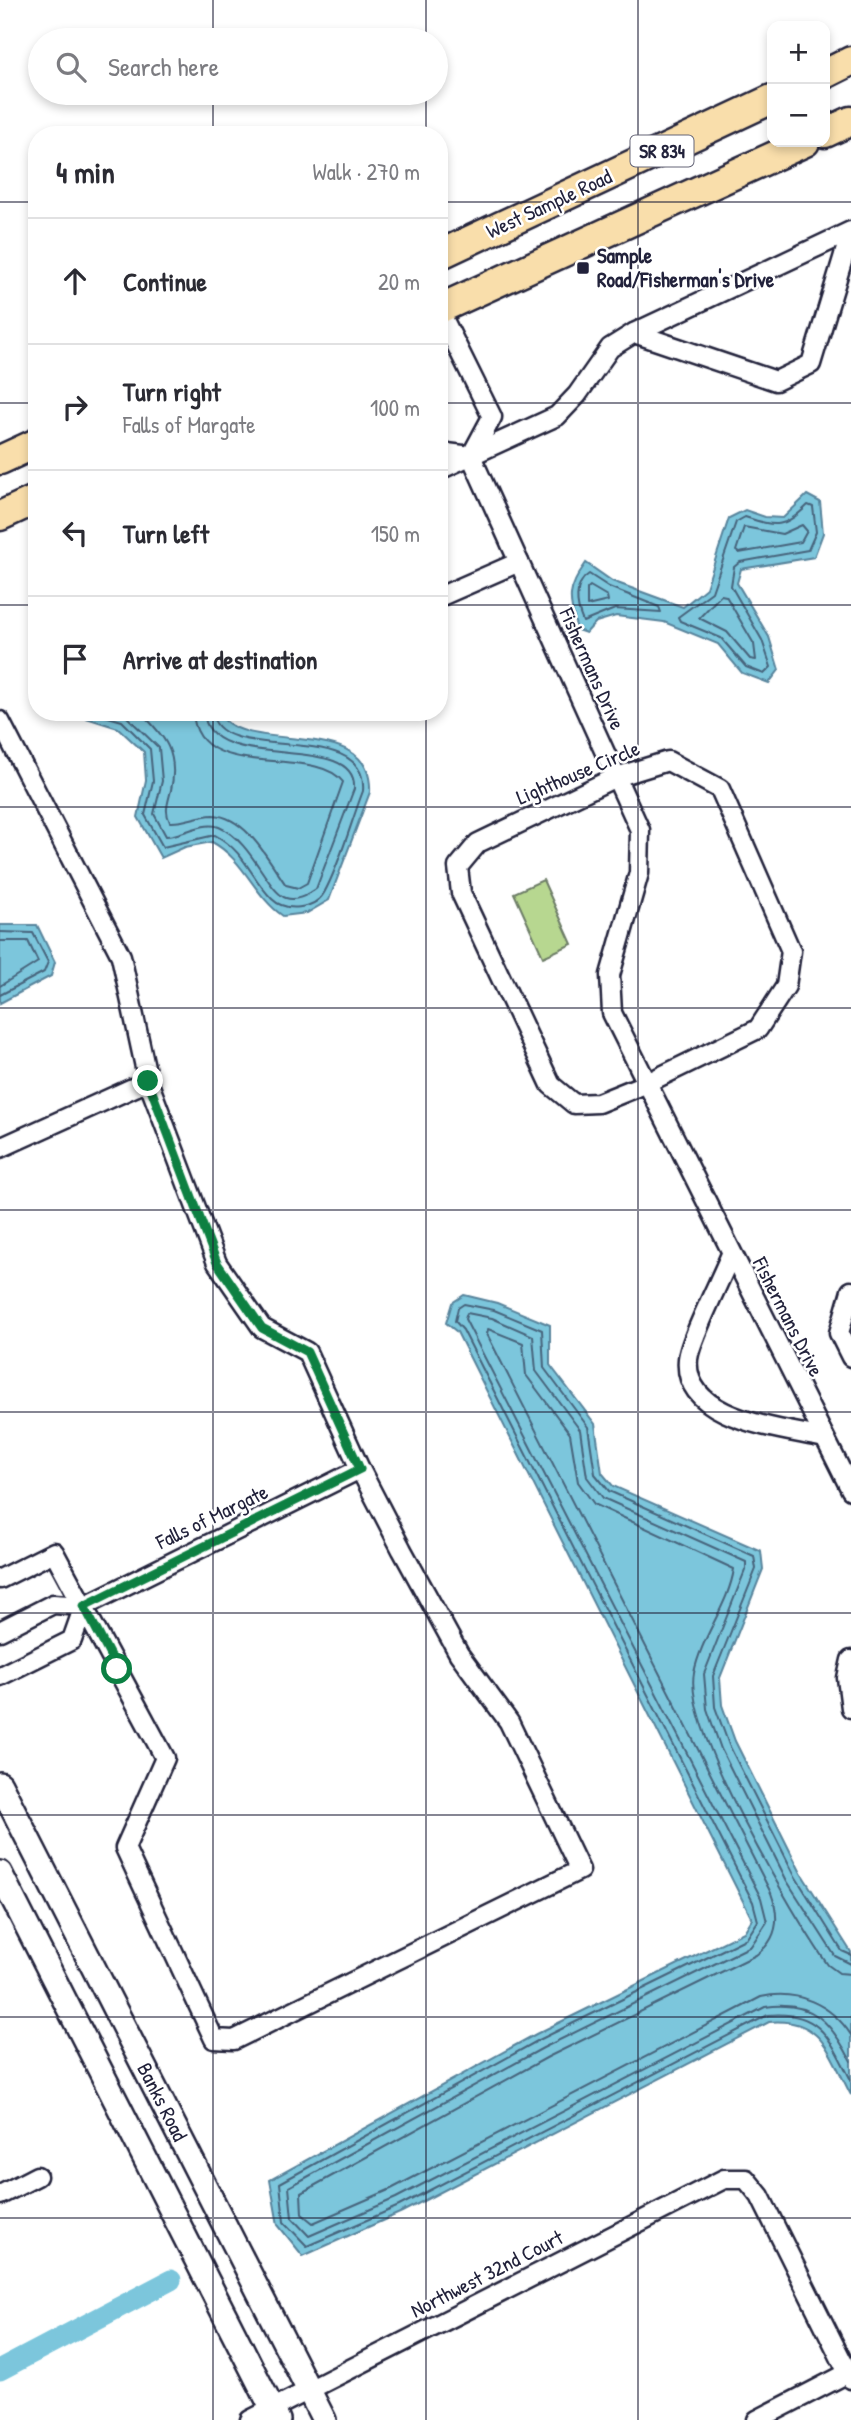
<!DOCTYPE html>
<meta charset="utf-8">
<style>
body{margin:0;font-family:"Patrick Hand",sans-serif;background:#f2f2f3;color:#2b2b33}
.controls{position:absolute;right:21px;top:21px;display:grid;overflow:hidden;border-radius:14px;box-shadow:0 4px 10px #0003}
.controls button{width:63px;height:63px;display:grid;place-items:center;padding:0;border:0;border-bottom:2px solid #e1e1e2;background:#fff;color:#2b2b33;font:35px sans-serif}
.stop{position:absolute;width:21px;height:21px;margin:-16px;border:5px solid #0b8043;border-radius:50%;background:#fff}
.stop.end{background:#0b8043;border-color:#fff;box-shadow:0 2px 7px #0008}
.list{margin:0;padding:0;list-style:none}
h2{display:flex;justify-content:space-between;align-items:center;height:91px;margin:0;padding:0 28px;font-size:30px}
h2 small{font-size:23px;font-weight:400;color:#7c7c81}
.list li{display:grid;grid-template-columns:46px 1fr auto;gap:21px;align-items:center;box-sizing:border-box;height:126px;padding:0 28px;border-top:2px solid #e1e1e2}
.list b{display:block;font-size:26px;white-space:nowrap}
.list p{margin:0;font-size:23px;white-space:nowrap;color:#7c7c81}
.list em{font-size:23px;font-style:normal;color:#7c7c81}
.icon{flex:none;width:38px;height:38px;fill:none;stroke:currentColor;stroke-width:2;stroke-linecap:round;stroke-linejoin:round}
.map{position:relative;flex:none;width:851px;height:2420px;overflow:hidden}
.search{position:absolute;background:#fff;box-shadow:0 4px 10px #0003;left:28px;top:28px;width:420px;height:77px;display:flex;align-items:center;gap:18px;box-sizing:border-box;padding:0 24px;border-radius:38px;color:#7c7c81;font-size:26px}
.panel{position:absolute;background:#fff;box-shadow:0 4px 10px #0003;left:28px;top:126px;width:420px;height:595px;border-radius:28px}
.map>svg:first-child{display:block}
</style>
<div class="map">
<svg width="851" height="2420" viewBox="0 0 851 2420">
<rect width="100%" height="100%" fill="#fff"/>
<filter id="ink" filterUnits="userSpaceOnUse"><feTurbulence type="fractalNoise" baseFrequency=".0143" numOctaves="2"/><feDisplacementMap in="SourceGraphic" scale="14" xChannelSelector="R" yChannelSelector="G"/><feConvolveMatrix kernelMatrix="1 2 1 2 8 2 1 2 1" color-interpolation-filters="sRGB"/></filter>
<g filter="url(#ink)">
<path fill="#b7d790" stroke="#6c7c66" stroke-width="2" d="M543,880L572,944L543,957L514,893Z"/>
<g fill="#7cc6dc" stroke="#58849c" stroke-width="2">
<path d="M807,495L820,502L823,533L814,557L741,569L737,583L769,637L779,670L769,683L742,673L718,644L664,622L616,616L596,622L586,633L577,630C568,599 567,589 586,563L612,581L683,607L706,588L729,518L745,510L765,517L783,518Z"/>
<path d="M82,712H218C244,759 374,712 370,792L329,900L307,913L283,916C254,896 244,859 212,842L185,847L161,858L138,817L146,780L144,752L118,728L86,718Z"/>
<path d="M0,925H37L55,962L51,976L0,1003Z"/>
<path d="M464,1295L497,1303L550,1325V1365L595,1424L602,1473L613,1486L761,1551L763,1569L720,1678L722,1705L735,1741L801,1873L851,1952V2095C830,2056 823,2017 769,2022L402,2212L303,2256L278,2225L270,2180L536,2034L744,1932L752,1919L457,1332L446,1323L452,1303Z"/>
</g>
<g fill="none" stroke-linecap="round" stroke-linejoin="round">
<g stroke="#46647b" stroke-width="2">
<path d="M808,505L813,507L816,532L808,550L740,562L734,567L731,586L762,640L771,667L764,674L746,667L721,638L680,621L678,617L712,592L736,522L745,517C776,527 784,529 808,505Z"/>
<path d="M802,525L807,531L801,542L739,553L736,551L744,527L782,534Z"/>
<path d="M589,574L609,587L659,607L661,612L615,609L583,622C576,606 573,584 589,574Z"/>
<path d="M590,586L607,596L608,601L587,606V589Z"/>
<path d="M721,595L726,596L754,644L756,660L750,659L727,632L699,618Z"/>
<path d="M91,712L122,721L150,749L153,781L145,815L163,847L215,835C247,853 249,876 272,899C285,912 314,910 324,893C340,864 351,822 363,791C369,717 218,768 212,712"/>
<path d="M122,712L159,748L162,781L154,814L166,836C182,836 202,821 219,827C252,841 267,891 286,898C297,902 308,894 316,889L354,789C359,729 207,777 204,712"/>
<path d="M140,712C165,736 179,753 171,790C168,803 164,811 170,822C184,823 199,815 213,815C247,817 269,861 286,885L298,888L307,883L343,782C315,743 196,785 193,712"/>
<path d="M0,932L33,933L48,962L44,972L0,995"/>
<path d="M0,941H28L38,962L0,986"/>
<path d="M851,1955L842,1951L795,1876L729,1745L715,1707L713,1676L756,1569L754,1556L609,1491L595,1474L588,1427L544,1368L542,1330L494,1310L464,1304L458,1308L455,1321L463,1330L753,1902L758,1921L747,1938L539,2040L280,2183L284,2222L307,2246L399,2206L768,2015C821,2010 830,2040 851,2080"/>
<path d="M851,1964L835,1956L787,1881L721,1749L707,1709L704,1674L746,1568V1562L603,1498L587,1477L580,1430L536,1371L533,1336L492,1318L467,1313L465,1319L761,1898L767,1922L751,1946L543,2048L289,2187L292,2218L309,2236L396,2198L765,2007C813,2000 831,2022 851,2061"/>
<path d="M851,1974L839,1973L828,1965C793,1915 683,1729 694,1673C701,1637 729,1604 734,1569L594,1504L578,1482L570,1434L526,1375L523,1343L488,1329L487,1334L771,1893C780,1917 779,1939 756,1955L548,2057L301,2193L302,2214L313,2223L391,2189L761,1997C797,1989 831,2004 851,2035"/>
</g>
<path stroke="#7cc6dc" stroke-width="21" d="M0,2370L171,2280"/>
<g stroke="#22223b" stroke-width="23">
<g id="minor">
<path d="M439,310L492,417L471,456"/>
<path d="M634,333L776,381L811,364L851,232"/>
<path d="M439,452L471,456"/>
<path d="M471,456L640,830L639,873L610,975L612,1013L851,1490"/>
<path d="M439,470L557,416L577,395L610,348L634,333L851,231"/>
<path d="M439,597L519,562"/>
<path d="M0,721L121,956L148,1081L217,1263L262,1328L307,1352L360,1469L402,1550L459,1654L509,1722L580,1870L234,2040L214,2039L125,1848L165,1758L54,1552L0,1579"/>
<path d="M668,761L720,789L791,951L786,986L758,1029L645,1084L598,1103L574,1104L551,1085L461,893L458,867L478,843L616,777Z"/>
<path d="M0,1148L148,1081"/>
<path d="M731,1254C722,1277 690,1339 688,1359C682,1420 781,1428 824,1438"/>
<path d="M851,1291L839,1333L851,1357"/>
<path d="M0,1631L53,1604L84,1606L360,1469"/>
<path d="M851,1660L847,1678L851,1708"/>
<path d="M0,1676L72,1640L84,1606"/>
<path d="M0,2195L37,2176"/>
<path d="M250,2420L724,2179H746L760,2196L851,2379"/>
<path d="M757,2420L848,2373"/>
</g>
</g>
<g stroke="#22223b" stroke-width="28">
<g id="tertiary">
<path d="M0,1784L324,2420"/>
<path d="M0,1873L278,2420"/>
</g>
</g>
<g stroke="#22223b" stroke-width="33">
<g id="primary">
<path d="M825,74L851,61"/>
<path d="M825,133L851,121"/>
<path d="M439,255L772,99"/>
<path d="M439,309L805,142"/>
<path d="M0,460L37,443"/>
<path d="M0,516L37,499"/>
</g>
</g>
<use href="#minor" stroke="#fff" stroke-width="18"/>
<use href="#tertiary" stroke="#fff" stroke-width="23"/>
<use href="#primary" stroke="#f9deab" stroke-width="28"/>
</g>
</g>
<g fill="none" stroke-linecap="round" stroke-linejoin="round" filter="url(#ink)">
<path stroke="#0b8043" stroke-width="9" d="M117,1669L84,1606L360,1469L307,1352L262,1328L217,1263L148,1081"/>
</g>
<path fill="none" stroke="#22223b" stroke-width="2" stroke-opacity="0.55" d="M213,0V40M426,0V40M638,0V2420M213,93V135M426,93V135M0,202H37M439,202H851M0,403H37M439,403H851M0,605H37M439,605H851M213,712V2420M426,712V2420M0,807H851M0,1008H851M0,1210H851M0,1412H851M0,1613H851M0,1815H851M0,2017H851M0,2218H851"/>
<rect fill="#22223b" stroke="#fff" stroke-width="2.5" x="576" y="261" width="14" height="14" rx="3.5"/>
<g text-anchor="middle" stroke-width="5" stroke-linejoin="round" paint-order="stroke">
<rect fill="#fff" stroke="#646476" stroke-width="2" x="630.5" y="135.5" width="63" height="31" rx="5"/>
<g font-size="19" font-weight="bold" fill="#22223b">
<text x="662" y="158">SR 834</text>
</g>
<g font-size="21" fill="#22223b" stroke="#fff">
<text transform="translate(549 204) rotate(-25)" y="7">West Sample Road</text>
<text transform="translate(592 669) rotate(66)" y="7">Fishermans Drive</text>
<text transform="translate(578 773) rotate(-23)" y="7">Lighthouse Circle</text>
<text transform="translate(788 1317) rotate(63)" y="7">Fishermans Drive</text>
<text transform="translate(212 1517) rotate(-26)" y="7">Falls of Margate</text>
<text transform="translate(162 2102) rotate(63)" y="7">Banks Road</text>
<text transform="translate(487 2274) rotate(-27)" y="7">Northwest 32nd Court</text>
</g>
<g font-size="21" font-weight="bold" fill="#22223b" stroke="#fff" text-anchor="start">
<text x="597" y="263">Sample<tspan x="597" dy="24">Road/Fisherman's Drive</tspan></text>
</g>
</g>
</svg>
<div class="controls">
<button>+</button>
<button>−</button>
</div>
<div class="stop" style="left:117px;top:1669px"></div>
<div class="stop end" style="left:148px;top:1081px"></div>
<div class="search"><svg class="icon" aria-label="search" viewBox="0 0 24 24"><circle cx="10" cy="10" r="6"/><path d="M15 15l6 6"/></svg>Search here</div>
<section class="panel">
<h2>4 min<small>Walk · 270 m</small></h2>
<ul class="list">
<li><svg class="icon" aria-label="ahead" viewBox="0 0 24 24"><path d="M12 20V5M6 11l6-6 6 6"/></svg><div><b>Continue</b></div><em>20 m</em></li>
<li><svg class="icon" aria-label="right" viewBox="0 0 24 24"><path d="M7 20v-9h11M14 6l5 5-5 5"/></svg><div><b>Turn right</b><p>Falls of Margate</p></div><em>100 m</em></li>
<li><svg class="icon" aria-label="left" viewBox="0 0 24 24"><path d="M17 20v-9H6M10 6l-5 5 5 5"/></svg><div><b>Turn left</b></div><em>150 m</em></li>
<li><svg class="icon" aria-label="arrive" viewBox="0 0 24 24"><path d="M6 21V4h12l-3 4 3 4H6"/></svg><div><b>Arrive at destination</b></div></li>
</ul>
</section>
</div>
